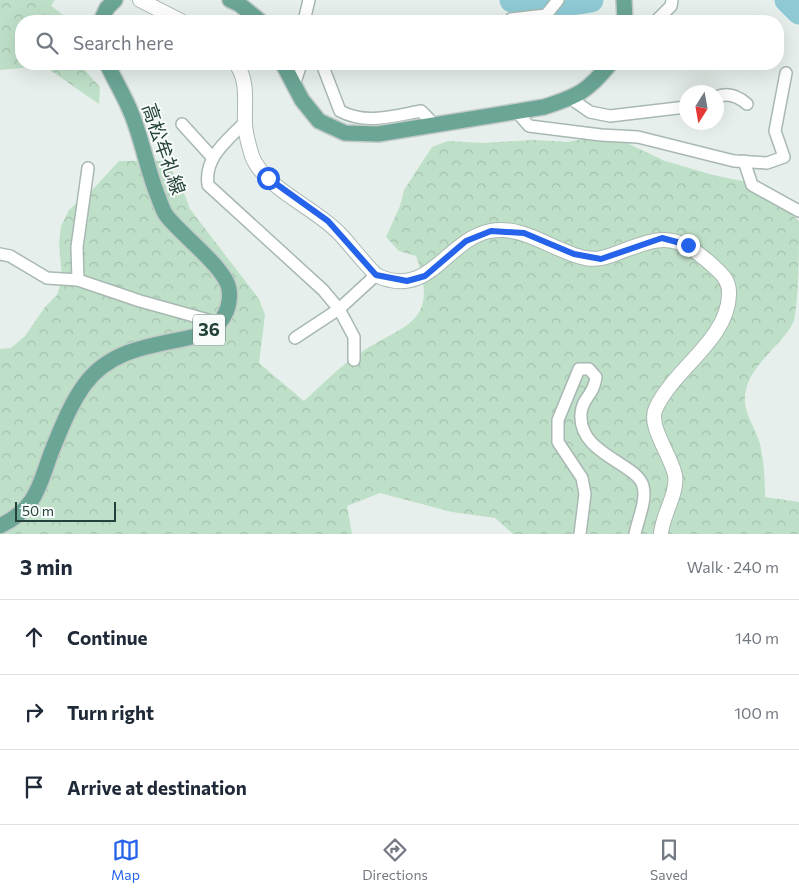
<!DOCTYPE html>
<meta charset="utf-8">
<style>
body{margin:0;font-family:Commissioner,"Noto Sans JP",sans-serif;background:#f6f6f7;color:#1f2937}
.compass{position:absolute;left:679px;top:85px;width:45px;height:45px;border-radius:50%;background:#fff;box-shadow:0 5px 20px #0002;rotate:191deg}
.scale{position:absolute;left:15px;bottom:12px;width:101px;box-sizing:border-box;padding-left:5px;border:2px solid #24423a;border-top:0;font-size:14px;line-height:18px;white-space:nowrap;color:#24423a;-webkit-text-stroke:4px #f7fbf9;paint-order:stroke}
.stop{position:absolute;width:15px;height:15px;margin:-11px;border:4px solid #2563eb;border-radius:50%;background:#fff}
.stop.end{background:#2563eb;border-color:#fff;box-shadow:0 1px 5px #0008}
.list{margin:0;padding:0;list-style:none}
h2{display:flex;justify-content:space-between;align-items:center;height:65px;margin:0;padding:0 20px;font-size:21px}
h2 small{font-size:16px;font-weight:400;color:#747a83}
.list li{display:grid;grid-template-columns:32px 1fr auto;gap:15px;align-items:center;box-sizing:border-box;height:75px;padding:0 20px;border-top:1px solid #e0e1e3}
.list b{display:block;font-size:19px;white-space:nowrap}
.list em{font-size:16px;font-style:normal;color:#747a83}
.icon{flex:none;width:28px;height:28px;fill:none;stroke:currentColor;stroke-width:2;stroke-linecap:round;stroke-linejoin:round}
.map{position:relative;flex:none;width:799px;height:534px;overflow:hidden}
.search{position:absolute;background:#fff;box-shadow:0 5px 20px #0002;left:15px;right:15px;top:15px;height:55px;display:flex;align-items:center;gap:12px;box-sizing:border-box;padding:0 18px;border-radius:20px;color:#747a83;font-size:19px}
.sheet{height:290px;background:#fff}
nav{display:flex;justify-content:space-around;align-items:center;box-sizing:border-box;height:70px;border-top:1px solid #e0e1e3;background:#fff;font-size:14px;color:#747a83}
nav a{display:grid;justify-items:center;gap:2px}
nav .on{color:#2563eb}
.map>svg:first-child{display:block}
</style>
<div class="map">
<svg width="799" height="534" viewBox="0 0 799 534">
<defs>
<pattern id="forest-crowns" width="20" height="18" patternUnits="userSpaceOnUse" patternTransform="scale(1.25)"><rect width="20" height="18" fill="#bfe0c8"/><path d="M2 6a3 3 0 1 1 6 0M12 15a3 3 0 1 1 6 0" fill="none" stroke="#a4c1ad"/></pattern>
</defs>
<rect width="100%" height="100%" fill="#e6efeb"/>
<g fill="url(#forest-crowns)">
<path d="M0,0H55L51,6L63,15L61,21H21V64H79L100,87L99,104L44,66L0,70Z"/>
<path d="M601,136L618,139L665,161L713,175L747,182L778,199L799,222C799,250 799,296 794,321C781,348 747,365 745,397C743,412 756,429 760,444C764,462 765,479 765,497L799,502V534H513L495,518L452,512L380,493L347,506L352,534H0V349L11,348L25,336L45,307L57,295L62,278L59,243L61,226L69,210L95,187L119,161H167L184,193L190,209L259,299L265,315L259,363L304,401C321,386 338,368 357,355C403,323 441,326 416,256L399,251L386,237L400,206L404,190L432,147L448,141L482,143L533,140L567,142Z"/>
</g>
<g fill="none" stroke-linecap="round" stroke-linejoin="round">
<g stroke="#8ec9d4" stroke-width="25">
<path d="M512,0C538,5 564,5 591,0"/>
<path d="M787,0L799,12"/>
</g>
<g stroke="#a8b8b2" stroke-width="14">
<g id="minor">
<path d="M511,19L546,15L558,0"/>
<path d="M304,21L309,0"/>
<path d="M656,21L671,6L672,0"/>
<path d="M322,64L340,111C366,125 394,116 421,111L435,125"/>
<path d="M294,85L301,64"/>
<path d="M716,97C728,92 738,96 747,104"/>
<path d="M570,98L590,112L610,116L686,107"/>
<path d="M516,111L529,126L601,135L638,137L734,161L767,163L784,157L775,131L786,73"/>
<path d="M245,122C227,141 204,157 208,185L323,290L339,309L354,337V360"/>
<path d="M182,124L212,157"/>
<path d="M744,161L752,185L799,211"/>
<path d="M0,254L10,256L47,278L78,280L140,301L219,323"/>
<path d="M78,280L77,247L88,168"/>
<path d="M295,338L339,309L376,275"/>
<path d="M580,534L585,494L582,478L558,442V420L579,369H589L596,377C594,396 582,397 581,414C578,454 637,463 643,486C647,500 638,519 635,534"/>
</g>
</g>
<g stroke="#a8b8b2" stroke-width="16">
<g id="tertiary">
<path d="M140,0L181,21"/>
<path d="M236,64C249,81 244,104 245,123C245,133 249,146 252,156C264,188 316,208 340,234C347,241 372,273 378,276C430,299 446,240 490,231C523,224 555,252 585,258C597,260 605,258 617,253C660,237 674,231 711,264C721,273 730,280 729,295C728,339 674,369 656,408C647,425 671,455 675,475C678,494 662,515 661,534"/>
</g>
</g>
<g stroke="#c2cac8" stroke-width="18">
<g id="primary">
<path d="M230,0L239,4L260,21"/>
<path d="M624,0L625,21"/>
<path d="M101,21L107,8L115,0"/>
<path d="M283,64L302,100L319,121L345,133L378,134L544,107C578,96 587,92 610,64"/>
<path d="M0,526C39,507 39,483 53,448C62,426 71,403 85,384C113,346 158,346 200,335C220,330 232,309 229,289C226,268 180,234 166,215C162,209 160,201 157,194C147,168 142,140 132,115C125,97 115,81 107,64"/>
</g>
</g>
<use href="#minor" stroke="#fff" stroke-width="11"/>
<use href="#tertiary" stroke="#fff" stroke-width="14"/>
<use href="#primary" stroke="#6aa596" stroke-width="15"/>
</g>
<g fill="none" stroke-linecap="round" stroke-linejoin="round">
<path stroke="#2563eb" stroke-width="6" d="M268,178L328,221L376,275L407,281L425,276L466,241L491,231L524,233L574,254L601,259L662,238L688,245"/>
</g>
<g text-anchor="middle" stroke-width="4" stroke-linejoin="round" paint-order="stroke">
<rect fill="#f7fbf9" stroke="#637a73" stroke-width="1" x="193" y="314.5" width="32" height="31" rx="4"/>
<g font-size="18" font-weight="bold" fill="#24423a">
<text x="209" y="336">36</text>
</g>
<g font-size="19" fill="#24423a" stroke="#f7fbf9">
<text transform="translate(164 149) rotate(71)" y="7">高松牟礼線</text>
</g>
</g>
</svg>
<svg class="compass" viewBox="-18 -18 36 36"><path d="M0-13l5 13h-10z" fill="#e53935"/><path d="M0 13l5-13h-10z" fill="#747a83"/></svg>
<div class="scale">50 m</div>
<div class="stop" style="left:268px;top:178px"></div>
<div class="stop end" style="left:688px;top:245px"></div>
<div class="search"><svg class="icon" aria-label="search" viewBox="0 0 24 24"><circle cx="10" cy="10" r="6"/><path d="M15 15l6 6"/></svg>Search here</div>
</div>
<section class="sheet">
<h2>3 min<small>Walk · 240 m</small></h2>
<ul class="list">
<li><svg class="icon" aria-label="ahead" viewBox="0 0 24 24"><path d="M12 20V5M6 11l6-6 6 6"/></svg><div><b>Continue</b></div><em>140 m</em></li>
<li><svg class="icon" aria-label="right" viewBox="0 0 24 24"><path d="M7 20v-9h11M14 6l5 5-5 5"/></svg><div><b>Turn right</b></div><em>100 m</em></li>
<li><svg class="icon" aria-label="arrive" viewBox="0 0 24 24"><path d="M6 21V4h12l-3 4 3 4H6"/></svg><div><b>Arrive at destination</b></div></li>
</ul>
</section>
<nav>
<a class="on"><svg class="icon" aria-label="map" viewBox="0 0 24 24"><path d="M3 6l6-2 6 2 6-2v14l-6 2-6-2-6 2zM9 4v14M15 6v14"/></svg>Map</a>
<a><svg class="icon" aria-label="directions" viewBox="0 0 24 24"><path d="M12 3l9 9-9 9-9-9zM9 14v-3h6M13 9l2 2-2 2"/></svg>Directions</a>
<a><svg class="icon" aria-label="saved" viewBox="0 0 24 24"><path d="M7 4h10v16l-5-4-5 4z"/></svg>Saved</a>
</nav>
